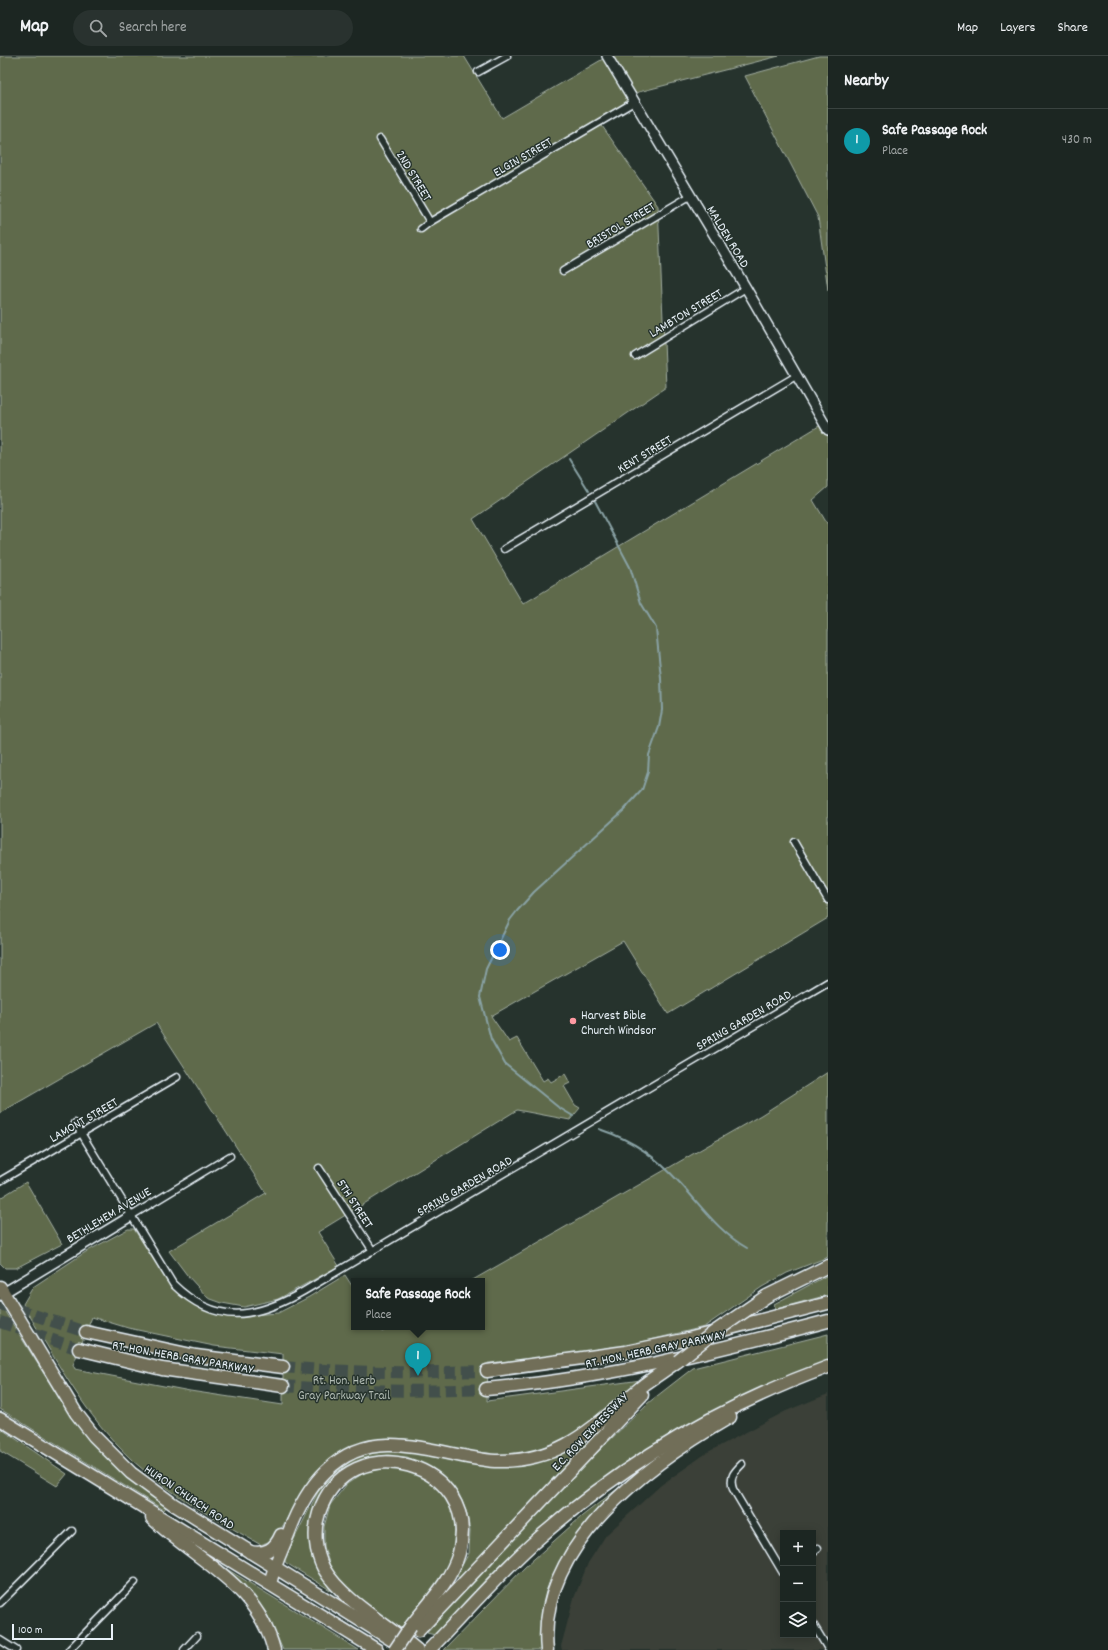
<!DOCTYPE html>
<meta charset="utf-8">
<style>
body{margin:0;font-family:Dekko,sans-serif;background:#29322f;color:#f1f3f6}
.controls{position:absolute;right:12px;bottom:12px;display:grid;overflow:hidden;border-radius:0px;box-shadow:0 2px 10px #0003}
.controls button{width:36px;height:36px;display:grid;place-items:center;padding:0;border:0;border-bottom:1px solid #3a4340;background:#1c2622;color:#f1f3f6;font:20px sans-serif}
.scale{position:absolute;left:12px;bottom:10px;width:101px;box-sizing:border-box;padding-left:4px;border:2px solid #e8f1f8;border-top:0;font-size:11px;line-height:14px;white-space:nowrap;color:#e8f1f8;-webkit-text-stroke:3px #26332d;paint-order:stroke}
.you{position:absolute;left:500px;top:894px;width:14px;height:14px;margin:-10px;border:3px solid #fff;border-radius:50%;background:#1a73e8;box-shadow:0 0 0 6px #1a73e833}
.badge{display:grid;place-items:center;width:26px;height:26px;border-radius:50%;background:#bca0f2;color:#fff;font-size:13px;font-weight:700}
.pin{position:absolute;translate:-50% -33px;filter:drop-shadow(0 1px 2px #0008)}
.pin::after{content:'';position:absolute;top:21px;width:14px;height:12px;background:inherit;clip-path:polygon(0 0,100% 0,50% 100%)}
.popup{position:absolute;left:351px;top:1222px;width:134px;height:52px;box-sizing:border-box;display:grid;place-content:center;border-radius:0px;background:#1c2622;filter:drop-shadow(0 1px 3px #0005);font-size:13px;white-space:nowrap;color:#a0a5a5}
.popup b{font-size:15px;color:#f1f3f6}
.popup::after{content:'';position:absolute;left:50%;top:100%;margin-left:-8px;border:8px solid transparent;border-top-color:#1c2622}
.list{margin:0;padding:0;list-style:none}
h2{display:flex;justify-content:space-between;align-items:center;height:52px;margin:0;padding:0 16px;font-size:17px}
h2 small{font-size:13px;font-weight:400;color:#a0a5a5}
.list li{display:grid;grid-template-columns:26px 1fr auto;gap:12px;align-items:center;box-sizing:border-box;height:64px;padding:0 16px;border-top:1px solid #3a4340}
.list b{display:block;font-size:15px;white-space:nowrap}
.list p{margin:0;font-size:13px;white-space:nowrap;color:#a0a5a5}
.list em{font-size:13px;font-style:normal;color:#a0a5a5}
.icon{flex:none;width:22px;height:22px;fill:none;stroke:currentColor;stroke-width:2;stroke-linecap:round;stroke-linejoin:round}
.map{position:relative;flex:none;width:828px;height:1594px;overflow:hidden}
header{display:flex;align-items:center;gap:24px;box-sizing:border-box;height:56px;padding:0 20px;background:#1c2622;border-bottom:1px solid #3a4340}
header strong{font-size:19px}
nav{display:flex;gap:22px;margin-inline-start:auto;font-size:14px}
.search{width:280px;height:36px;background:#29322f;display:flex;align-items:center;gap:10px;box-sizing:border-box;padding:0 14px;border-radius:22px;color:#a0a5a5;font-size:15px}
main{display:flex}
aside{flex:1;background:#1c2622}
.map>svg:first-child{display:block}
</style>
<header>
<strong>Map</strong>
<div class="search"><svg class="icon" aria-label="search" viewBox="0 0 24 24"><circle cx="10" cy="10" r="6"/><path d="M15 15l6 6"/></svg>Search here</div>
<nav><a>Map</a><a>Layers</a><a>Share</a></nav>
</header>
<main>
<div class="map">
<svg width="828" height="1594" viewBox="0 0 828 1594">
<rect width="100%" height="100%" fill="#26332d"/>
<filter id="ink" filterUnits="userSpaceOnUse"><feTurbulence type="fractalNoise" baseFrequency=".025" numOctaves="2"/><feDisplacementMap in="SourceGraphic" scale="8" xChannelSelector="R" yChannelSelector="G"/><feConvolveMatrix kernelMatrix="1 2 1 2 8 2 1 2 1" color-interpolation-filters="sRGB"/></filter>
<g filter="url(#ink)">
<path fill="#3a4038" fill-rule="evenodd" d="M828,1338V1594H562L561,1590L574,1542L588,1507L606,1479L661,1429L708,1396L786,1355ZM783,1477H813V1579H783Z"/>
<g fill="#5e6a4b" stroke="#a3aea2" fill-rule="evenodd">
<path d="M0,0H464L502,62L608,0L629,43L600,67L658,150L666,331L473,463L523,548L824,367L828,373V431L813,444L828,469V862L668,958L623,885L491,960L509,986L517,982L543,1025L548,1022L551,1026L565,1018L570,1027L564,1030L575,1049L580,1052L570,1064L517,1054L318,1176L339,1210L278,1243L244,1251L222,1247L208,1242L187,1219L169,1195L266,1137L156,967L0,1057Z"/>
<path d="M611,0H779L631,38Z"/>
<path d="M819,0H828V234L818,161L745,20Z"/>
<path d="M828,1016V1201L787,1217L762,1231L704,1271L621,1291L546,1302L488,1307L487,1345L641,1324C587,1370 545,1412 468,1396C434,1388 395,1375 360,1388C337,1396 317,1415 303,1435C295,1446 281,1477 272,1484C269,1486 264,1487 261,1489C216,1463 170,1439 132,1404C86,1361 54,1302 23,1248L33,1231L84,1197L128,1173H134L168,1227L182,1241L201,1252L227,1261L278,1257L309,1241L345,1219L354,1233V1271H379L382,1276L391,1271H482V1225H471L761,1059ZM92,1261L128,1272L214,1290L283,1298V1349L190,1335L75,1313L73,1309Z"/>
<path d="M26,1126L62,1188L16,1212H5L0,1207V1142Z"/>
<path d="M828,1219V1239L776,1253L774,1248Z"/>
<path d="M0,1250L2,1251L73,1364L116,1410L166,1451L164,1454L0,1353Z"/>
<path d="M828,1278V1307L608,1420L435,1579L427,1577L466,1532L571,1422L648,1347L693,1312Z"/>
<path d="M0,1372L67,1418L57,1430L0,1395Z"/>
<path d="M583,1383L587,1387L460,1522L456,1520L469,1497L470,1474L466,1455L459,1438L435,1414L407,1401L388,1399L367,1404L333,1425L312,1485L340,1540L286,1507L284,1503L318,1436L331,1420L351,1405L366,1397L389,1393L493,1410Z"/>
<path d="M389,1411L409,1412L426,1420L445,1436L456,1460L452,1505L437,1532L403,1574L349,1534L331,1513L324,1491V1471L330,1449L347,1428L365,1416Z"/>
<path d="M630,1423C600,1457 560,1491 549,1536C545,1554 546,1575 545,1594H444L525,1511L582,1460Z"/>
<path d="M222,1510L359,1594H283L266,1556Z"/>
</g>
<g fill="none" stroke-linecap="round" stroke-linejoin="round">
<g stroke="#89a2a5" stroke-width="2">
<path d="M569,403L589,435"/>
<path d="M573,1060L558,1051L505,1008L491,983L480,941L486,913L510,864L517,855L534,836L624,754L642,734L648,716L649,699L659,671L662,654L661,622L656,572L641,547L630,511L595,445"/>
<path d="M599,1073C635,1085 656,1101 681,1128C702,1151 720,1177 747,1192"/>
</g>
<g stroke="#43504b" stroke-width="12" stroke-dasharray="12 6" stroke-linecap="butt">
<path d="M0,1248L86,1276"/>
<path d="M0,1266L79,1293"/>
<path d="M283,1311C351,1317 419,1317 487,1315"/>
<path d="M283,1330C351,1335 418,1336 486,1333"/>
</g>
<g stroke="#e8f1f8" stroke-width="9">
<g id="street">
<path d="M478,16L507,0"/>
<path d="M380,83L430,166"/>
<path d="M421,173L430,166L634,46"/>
<path d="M563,215L690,140"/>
<path d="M635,300L746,232"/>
<path d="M504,493L796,320"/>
<path d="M794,786L828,844"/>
<path d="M75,1067L173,1228C216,1270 255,1263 304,1235L828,926"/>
<path d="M319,1112L373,1195"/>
<path d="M0,1125L177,1021"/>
<path d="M131,1160L230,1100"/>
<path d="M742,1408C734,1416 729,1421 733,1433L783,1517"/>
<path d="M813,1496L818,1492"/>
<path d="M0,1547L72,1475"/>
<path d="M813,1568L828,1593"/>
<path d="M0,1584L16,1594"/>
<path d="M69,1594L135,1526"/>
<path d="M184,1594L197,1580"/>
</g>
</g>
<g stroke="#e8f1f8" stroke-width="12">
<g id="secondary">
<path d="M607,0L746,232L828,374"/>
<path d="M0,1239L131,1160"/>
</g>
</g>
<g stroke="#e8f1f8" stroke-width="15">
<g id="highway">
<path d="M0,1231L76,1357L94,1380L131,1417L173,1448L408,1594"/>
<path d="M767,1240L828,1210"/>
<path d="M86,1276L196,1300L283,1311"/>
<path d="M79,1293L162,1313L283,1330"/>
<path d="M487,1315L626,1296L684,1284L828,1247"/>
<path d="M486,1333C604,1323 714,1295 828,1265"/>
<path d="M0,1363L377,1594"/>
<path d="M152,1462C197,1506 256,1526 274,1594"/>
<path d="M250,1496C266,1499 275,1493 281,1479"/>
<path d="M270,1528C274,1509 282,1494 289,1476C306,1431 337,1388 390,1389C425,1389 460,1402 495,1405C566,1406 595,1368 645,1328C656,1320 667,1313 678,1305"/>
<path d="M411,1570C428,1548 451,1525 459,1497C483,1406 348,1368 319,1457C313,1475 315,1496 324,1513C342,1544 389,1570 417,1594"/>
<path d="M418,1575L642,1339"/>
<path d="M429,1594C463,1559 495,1522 531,1489C618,1411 718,1351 828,1311"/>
<path d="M547,1594C536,1489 650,1407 730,1361"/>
</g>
</g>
<use href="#street" stroke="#26332d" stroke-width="6"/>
<use href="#secondary" stroke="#26332d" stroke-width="9"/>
<use href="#highway" stroke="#716e59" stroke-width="12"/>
<g stroke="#e8f1f8" stroke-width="15" stroke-linecap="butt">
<g id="highway-bridge">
<path d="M678,1305L713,1277L767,1240"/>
<path d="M395,1594L411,1570"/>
</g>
</g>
<use href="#highway-bridge" stroke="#716e59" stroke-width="12"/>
</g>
</g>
<circle fill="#ff9aa2" stroke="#26332d" stroke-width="1.5" cx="573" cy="965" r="4"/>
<g text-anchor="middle" stroke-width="3" stroke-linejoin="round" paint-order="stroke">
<g font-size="13" fill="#e8f1f8" stroke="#26332d">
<text transform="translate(522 100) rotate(-30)" y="5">ELGIN STREET</text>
<text transform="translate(415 119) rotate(59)" y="5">2ND STREET</text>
<text transform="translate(620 168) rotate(-31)" y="5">BRISTOL STREET</text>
<text transform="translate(729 180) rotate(59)" y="5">MALDEN ROAD</text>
<text transform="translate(685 256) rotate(-31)" y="5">LAMBTON STREET</text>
<text transform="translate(644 397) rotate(-31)" y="5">KENT STREET</text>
<text transform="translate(743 963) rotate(-30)" y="5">SPRING GARDEN ROAD</text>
<text transform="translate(83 1063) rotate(-30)" y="5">LAMONT STREET</text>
<text transform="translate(464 1129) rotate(-30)" y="5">SPRING GARDEN ROAD</text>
<text transform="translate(356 1147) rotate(57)" y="5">5TH STREET</text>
<text transform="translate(108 1158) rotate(-31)" y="5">BETHLEHEM AVENUE</text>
<text transform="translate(655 1292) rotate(-12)" y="5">RT. HON. HERB GRAY PARKWAY</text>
<text transform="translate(183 1300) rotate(10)" y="5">RT. HON. HERB GRAY PARKWAY</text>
<text transform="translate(589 1375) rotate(-46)" y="5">E.C. ROW EXPRESSWAY</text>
<text transform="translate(190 1440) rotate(34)" y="5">HURON CHURCH ROAD</text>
</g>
<g font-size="13" fill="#e8f1f8" stroke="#26332d" text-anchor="start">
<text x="581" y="963">Harvest Bible<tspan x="581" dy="15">Church Windsor</tspan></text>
</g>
<g font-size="13" fill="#b1bbb3" stroke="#26332d">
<text x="344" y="1328">Rt. Hon. Herb<tspan x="344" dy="15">Gray Parkway Trail</tspan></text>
</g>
</g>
</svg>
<div class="controls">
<button>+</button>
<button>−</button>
<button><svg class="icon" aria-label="layers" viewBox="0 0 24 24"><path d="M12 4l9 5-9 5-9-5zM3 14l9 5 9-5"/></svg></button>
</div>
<div class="scale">100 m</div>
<div class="you"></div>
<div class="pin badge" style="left:418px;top:1320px;background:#0f9aa8">1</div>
<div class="popup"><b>Safe Passage Rock</b>Place</div>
</div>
<aside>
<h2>Nearby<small></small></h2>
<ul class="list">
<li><span class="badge" style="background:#0f9aa8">1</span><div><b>Safe Passage Rock</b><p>Place</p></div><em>430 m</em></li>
</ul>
</aside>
</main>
